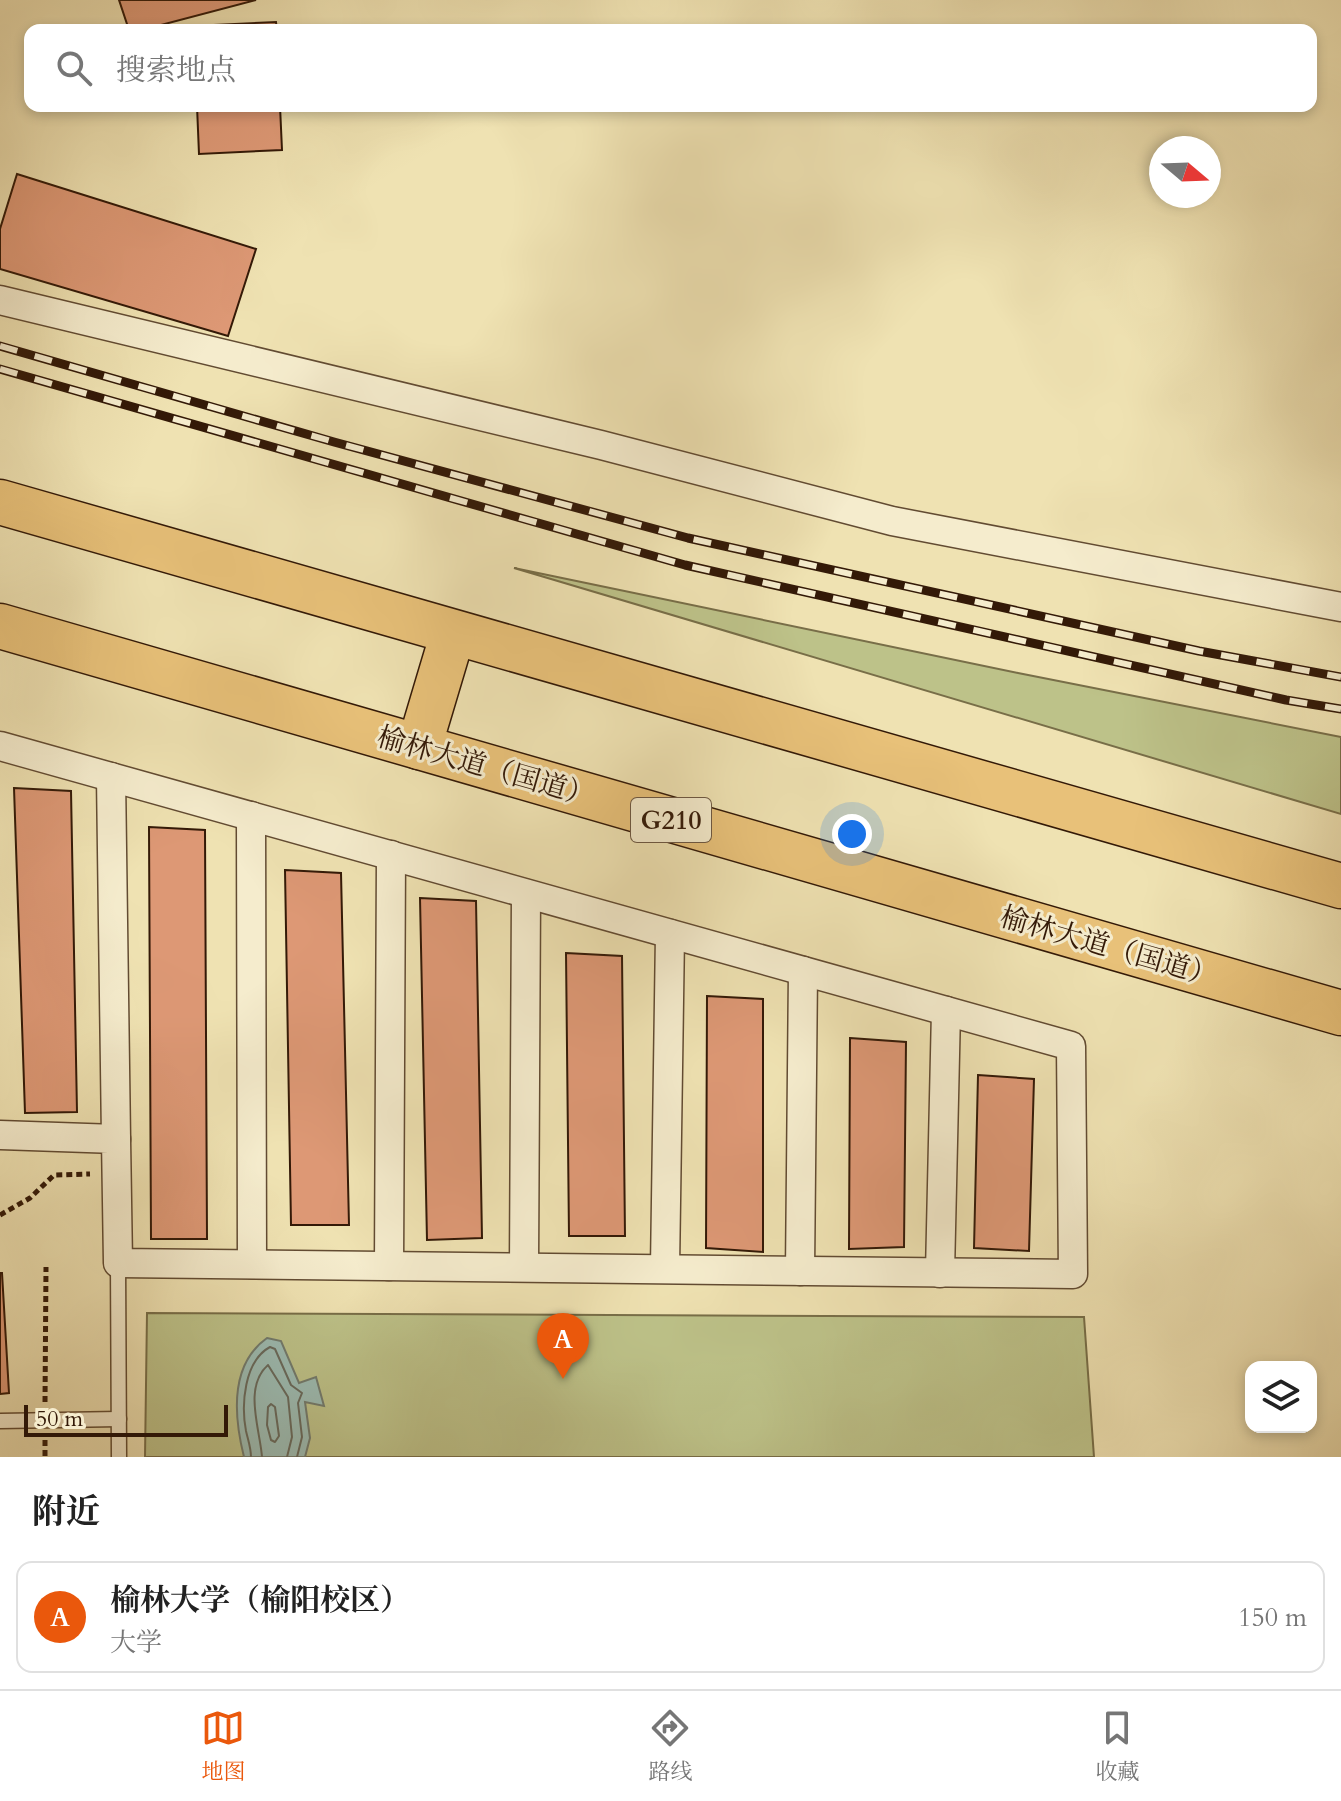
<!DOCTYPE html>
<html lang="zh">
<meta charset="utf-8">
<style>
body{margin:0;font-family:Cardo,"Noto Serif SC",serif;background:#f2f2f2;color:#222}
.controls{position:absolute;right:24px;bottom:24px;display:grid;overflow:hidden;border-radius:16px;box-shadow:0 4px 12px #0003}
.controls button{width:72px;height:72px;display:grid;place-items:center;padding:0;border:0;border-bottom:2px solid #e0e0e0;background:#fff;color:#222;font:40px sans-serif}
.compass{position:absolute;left:1149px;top:136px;width:72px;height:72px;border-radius:50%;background:#fff;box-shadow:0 4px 12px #0003;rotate:109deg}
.scale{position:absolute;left:24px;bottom:20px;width:204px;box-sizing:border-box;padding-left:8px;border:4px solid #331907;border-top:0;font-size:22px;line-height:28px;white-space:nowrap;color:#331907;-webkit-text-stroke:6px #f5eccd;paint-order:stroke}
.you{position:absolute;left:852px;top:834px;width:28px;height:28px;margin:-20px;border:6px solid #fff;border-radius:50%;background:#1a73e8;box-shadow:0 0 0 12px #1a73e833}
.badge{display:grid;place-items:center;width:52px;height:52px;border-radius:50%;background:#ea580c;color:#fff;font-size:26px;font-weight:700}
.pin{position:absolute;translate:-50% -66px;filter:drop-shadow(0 2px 4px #0008)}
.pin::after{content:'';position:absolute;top:42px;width:28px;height:24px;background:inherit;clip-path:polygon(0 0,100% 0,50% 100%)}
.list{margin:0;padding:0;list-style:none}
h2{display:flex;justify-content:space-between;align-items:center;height:104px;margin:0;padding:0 32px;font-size:34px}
h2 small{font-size:26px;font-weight:400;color:#767676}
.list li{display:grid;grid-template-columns:52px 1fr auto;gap:24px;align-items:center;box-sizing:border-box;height:112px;margin:0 16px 16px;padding:0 16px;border:2px solid #e0e0e0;border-radius:16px}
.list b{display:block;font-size:30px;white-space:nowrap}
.list p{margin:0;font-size:26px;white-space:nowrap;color:#767676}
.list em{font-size:26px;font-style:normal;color:#767676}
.icon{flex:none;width:44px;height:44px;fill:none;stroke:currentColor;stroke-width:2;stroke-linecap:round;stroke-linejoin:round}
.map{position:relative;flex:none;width:1341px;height:1457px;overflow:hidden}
.search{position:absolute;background:#fff;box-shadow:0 4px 12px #0003;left:24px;right:24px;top:24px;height:88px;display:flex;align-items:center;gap:20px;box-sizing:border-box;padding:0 28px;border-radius:16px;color:#767676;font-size:30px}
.sheet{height:232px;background:#fff}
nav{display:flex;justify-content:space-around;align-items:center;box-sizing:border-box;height:112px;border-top:2px solid #e0e0e0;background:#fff;font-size:22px;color:#767676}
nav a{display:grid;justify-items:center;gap:4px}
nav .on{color:#ea580c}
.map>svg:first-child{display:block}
</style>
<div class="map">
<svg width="1341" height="1457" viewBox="0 0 1341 1457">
<rect width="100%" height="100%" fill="#efe2b2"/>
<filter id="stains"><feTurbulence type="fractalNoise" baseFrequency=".0025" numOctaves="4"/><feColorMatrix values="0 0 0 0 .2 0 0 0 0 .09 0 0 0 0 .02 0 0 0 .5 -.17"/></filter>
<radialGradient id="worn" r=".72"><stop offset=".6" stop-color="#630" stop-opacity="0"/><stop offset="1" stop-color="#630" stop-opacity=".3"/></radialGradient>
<g fill="#bdc289" stroke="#786e48" stroke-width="2">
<path d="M514,568L1018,673L1341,737V814Z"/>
<path d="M147,1313L1084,1317L1094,1457H145Z"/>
</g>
<path fill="#9cbcb3" stroke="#727b6e" stroke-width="2" d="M267,1338L281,1341L299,1383L316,1377L324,1406L305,1402L310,1438L305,1457H244C234,1417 229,1365 267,1338Z"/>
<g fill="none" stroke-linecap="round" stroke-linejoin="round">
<g stroke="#686a5d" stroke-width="2">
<path d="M271,1404L275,1407L279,1436L275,1442L271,1440L267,1425L268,1407Z"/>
<path d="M251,1457C251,1448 248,1440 246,1431C241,1405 244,1361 270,1347L275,1349L291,1385L302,1393L298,1403L302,1437L297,1457"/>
<path d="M262,1457C260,1429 243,1387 268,1365L288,1397L292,1437L287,1457"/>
</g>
</g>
<g fill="#dd9875" stroke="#331907" stroke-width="2">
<path d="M119,0H256L142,30H129Z"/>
<path d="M276,22L277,30H193V26Z"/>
<path d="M197,106H280L282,150L199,154Z"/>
<path d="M17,174L256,249L228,336L0,269V229Z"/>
<path d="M14,788L71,791L77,1112L25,1113Z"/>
<path d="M149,827L205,830L207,1239H151Z"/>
<path d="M285,870L341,873L349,1225H291Z"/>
<path d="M420,898L476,901L482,1238L427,1240Z"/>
<path d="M566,953L622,956L625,1236H569Z"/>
<path d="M707,996L763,999V1252L706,1248Z"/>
<path d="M850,1038L906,1042L904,1247L849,1249Z"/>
<path d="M978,1075L1034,1079L1029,1251L974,1248Z"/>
<path d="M0,1273H2L9,1393L0,1394Z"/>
</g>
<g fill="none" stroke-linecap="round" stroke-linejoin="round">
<g stroke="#624b32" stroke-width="17">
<g id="lane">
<path d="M118,1263L119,1457"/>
<path d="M0,1421L119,1419"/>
</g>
</g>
<g stroke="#624b32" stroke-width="31">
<g id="street">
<path d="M0,300L601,445L892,521L1341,607"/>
<path d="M0,746L1071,1046L1073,1274L118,1263L116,1139L0,1135"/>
<path d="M111,777L116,1139"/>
<path d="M251,816L252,1264"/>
<path d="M389,1266L391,855"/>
<path d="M524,1267L526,894"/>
<path d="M665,1268L670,934"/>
<path d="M800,1271L803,971"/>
<path d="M940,1273L946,1011"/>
</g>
</g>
<g stroke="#331907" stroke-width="47">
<g id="highway">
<path d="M0,502L1341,886"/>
<path d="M0,626L1341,1013"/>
<path d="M419,747L453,633"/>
</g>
</g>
<g stroke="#331907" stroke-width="5" stroke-dasharray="6 4" stroke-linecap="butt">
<path d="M0,1215L30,1198L54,1175L90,1174"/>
<path d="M45,1402L46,1267"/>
<path d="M45,1440V1457"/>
</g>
<use href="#lane" stroke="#f5eccd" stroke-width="14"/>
<use href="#street" stroke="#f5eccd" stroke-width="28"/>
<use href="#highway" stroke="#e8c179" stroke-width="44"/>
<g stroke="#331907" stroke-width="9">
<g id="rail">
<path d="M0,346L334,442L688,538L1199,651L1341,677"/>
<path d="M0,369L685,565L1286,700L1341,709"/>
</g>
</g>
<use href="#rail" stroke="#f5eccd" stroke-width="6" stroke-dasharray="18" stroke-linecap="butt"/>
</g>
<g text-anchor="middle" stroke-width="6" stroke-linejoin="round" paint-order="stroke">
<rect fill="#f5eccd" stroke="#6d5842" stroke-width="2" x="631" y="798" width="80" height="44" rx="6"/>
<g font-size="26" font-weight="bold" fill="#331907">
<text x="671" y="829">G210</text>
</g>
<g font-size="28" fill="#331907" stroke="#f5eccd">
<text transform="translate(486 766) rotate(16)" y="10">榆林大道（国道）</text>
<text transform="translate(1109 946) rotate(16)" y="10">榆林大道（国道）</text>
</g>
</g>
<rect width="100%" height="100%" filter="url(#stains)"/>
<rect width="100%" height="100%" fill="url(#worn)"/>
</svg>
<div class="controls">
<button><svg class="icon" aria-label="layers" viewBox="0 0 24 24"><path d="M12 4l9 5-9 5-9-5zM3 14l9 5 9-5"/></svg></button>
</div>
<svg class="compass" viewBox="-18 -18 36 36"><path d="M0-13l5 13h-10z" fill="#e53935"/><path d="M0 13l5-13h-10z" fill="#767676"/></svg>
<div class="scale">50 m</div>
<div class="you"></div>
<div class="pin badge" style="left:563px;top:1379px">A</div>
<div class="search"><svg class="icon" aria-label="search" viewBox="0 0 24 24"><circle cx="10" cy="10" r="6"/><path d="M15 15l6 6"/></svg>搜索地点</div>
</div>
<section class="sheet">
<h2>附近<small></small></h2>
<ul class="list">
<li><span class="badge">A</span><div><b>榆林大学（榆阳校区）</b><p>大学</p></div><em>150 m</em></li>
</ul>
</section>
<nav>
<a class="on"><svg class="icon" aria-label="map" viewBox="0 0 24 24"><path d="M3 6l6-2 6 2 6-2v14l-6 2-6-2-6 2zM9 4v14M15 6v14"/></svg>地图</a>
<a><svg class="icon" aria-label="directions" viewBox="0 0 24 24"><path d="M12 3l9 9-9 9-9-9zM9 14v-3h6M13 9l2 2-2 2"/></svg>路线</a>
<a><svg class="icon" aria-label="saved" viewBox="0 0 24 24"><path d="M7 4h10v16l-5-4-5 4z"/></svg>收藏</a>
</nav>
